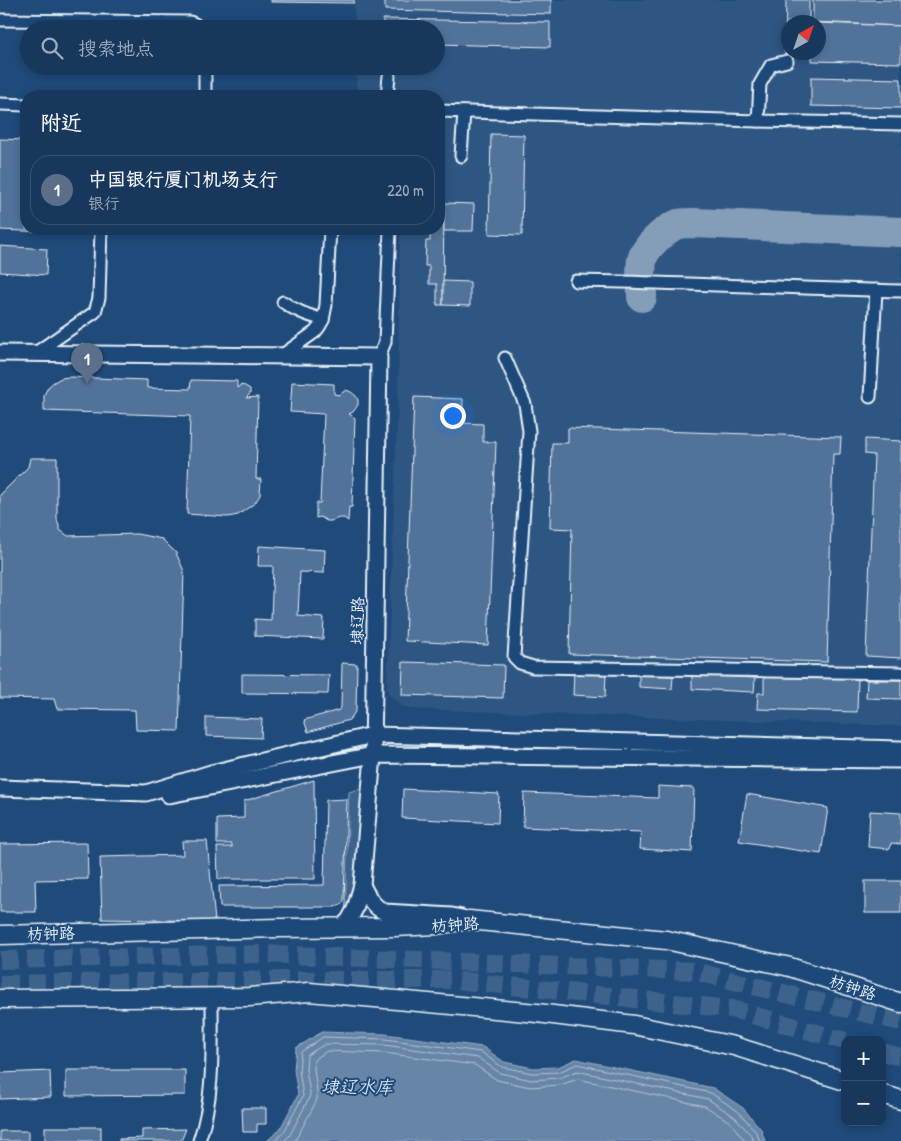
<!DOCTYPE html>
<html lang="zh">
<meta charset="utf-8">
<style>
body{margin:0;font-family:"Patrick Hand","LXGW WenKai TC",sans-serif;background:#244365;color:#f1f3f6}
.controls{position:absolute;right:15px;bottom:15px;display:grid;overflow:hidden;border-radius:10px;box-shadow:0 2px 8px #0003}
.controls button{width:45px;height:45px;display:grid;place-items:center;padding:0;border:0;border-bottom:1px solid #365272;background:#17385c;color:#f1f3f6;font:25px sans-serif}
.compass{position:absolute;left:781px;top:15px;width:45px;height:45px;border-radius:50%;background:#17385c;box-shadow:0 2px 8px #0003;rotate:40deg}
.you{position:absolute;left:452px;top:415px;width:18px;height:18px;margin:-12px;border:4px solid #fff;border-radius:50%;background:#1a73e8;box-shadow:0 0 0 8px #1a73e833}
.badge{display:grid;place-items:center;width:32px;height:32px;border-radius:50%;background:#ea580c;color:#fff;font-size:16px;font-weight:700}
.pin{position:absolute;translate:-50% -41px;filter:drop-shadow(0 1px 2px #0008)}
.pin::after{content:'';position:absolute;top:26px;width:18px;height:15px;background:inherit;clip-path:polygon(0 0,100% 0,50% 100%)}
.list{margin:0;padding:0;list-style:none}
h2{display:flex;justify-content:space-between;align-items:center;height:65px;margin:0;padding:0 20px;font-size:21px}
h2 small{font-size:16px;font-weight:400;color:#9eacbb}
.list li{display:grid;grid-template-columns:32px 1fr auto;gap:15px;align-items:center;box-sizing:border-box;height:70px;margin:0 10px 10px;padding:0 10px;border:1px solid #365272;border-radius:20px}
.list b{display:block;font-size:19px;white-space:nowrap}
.list p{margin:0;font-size:16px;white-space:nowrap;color:#9eacbb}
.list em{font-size:16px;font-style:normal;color:#9eacbb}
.icon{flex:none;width:28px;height:28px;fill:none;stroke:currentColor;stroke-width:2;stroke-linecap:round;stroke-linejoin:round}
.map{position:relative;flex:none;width:901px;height:1141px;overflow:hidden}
.search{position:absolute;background:#17385c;box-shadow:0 2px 8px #0003;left:20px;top:20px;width:425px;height:55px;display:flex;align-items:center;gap:12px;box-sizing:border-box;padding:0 18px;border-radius:28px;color:#9eacbb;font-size:19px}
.panel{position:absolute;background:#17385c;box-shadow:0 2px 8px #0003;left:20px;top:90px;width:425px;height:145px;border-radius:20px}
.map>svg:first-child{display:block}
</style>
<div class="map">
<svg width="901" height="1141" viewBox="0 0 901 1141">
<rect width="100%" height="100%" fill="#1f4a7a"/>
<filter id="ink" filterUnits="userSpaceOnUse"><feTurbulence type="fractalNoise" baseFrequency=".02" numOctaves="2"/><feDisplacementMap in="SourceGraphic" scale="10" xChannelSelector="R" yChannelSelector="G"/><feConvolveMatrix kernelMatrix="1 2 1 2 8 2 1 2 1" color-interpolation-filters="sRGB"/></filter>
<g filter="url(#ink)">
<path fill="#2e5683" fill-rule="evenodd" d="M271,0H901V726L410,709L402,706L389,695L387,688L398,398L400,229H439V96H357L356,66H436V29H355L354,3L271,2ZM788,22H818V52H788Z"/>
<path fill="#3c628c" stroke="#92aac2" d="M360,789L362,796L357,889L345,914L349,792Z"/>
<path fill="#6685a7" stroke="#9ab0c7" d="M322,1032L385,1034L483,1047L504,1062L533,1068L558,1067L576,1059L713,1088L743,1108L761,1129L765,1141H267L280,1129L298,1095L294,1070L296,1048Z"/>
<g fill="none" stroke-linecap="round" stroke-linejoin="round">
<g stroke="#b4c6d8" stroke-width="1">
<path d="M274,1141L284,1132L303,1096L299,1070L301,1052L323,1037L385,1039L481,1052L502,1067L532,1073L559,1072L577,1064L711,1093L739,1112L756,1132L760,1141"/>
<path d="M284,1141L290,1135L309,1098L310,1093L306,1070L307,1055L325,1044L384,1045L478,1058L500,1073L531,1080L559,1078L577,1071L708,1099L735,1117L751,1135L753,1141"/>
<path d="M295,1141L317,1100C318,1087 313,1073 314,1060L327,1051L384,1053L475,1065L497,1080L530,1087L560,1085L578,1079L705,1106L730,1122L745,1141"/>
</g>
<path stroke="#849eb9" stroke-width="30" d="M642,297C642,285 640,272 642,260C645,247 665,229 678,224C683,223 689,223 694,223L901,232"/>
</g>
<g fill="#517399" stroke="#e8f1f8">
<path d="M271,0H354V3L271,2Z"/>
<path d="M385,0H551V14L385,10Z"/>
<path d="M786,0H809V22H788V52H808V54L785,53Z"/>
<path d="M813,0H901V26L813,22Z"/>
<path d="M383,19L550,22V47L436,44V29H383Z"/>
<path d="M818,23L901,26V63L812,61V52H818Z"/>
<path d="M811,77L901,79V108L811,106Z"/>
<path d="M491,134L524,135L522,235L489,234Z"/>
<path d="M0,139L26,140V229H46V232L0,230Z"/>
<path d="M439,202L444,203L443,305H437V284H429V266H425L426,241H430V229H439Z"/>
<path d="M444,203L474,204L473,231H444Z"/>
<path d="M0,246L47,249L46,275L0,272Z"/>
<path d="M443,281L470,282V306L443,305Z"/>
<path d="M69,377L147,380V388L190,389L191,380L237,381V388L241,385L245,386L250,389V394L246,398L258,397L256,479H261L260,495L255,503L238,515L228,517L187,514L190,416L44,411V395L48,387L54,382L61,378Z"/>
<path d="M292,382L334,384V394L339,395L346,390L351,392L356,396L358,400V405L353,412L349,414L355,418L352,507H349L348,521L344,518H339L331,521H327L320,517L316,518V503H320L324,414L290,412Z"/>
<path d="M414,397L463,399L462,423L483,424V442H496L488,645L405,641Z"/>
<path d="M568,428L841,437L840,454H833L827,662L569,654L572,529L550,528L552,443H568Z"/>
<path d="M865,439L901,441V658L866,656L874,455L865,454Z"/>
<path d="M30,458H57V519L60,530L68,536L137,534L162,539L176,553L184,571L179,731L136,730L135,710L57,709L54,699L0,698V495L28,467Z"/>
<path d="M259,546L325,550L324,573L300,572L298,616L324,618L323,639L255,636V619L271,620L273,566H258Z"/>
<path d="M403,662L504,665L503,698L402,695Z"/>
<path d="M342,663L357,664L356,710L353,715L349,720L308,732L304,720L339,710L341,707Z"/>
<path d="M574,672L606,673L605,697L573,695Z"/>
<path d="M242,674L329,675L328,694L242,693Z"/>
<path d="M639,674L673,676L672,689L639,687Z"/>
<path d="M692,675L755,678L754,692L692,689Z"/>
<path d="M764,676L858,678L857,712L757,709L758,693H764Z"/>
<path d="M867,680H901V699L866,698Z"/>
<path d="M206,717L262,719L261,738L206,736Z"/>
<path d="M314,780L315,879H218L217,847H232V844H217V819L244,818V801Z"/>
<path d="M658,786L694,788L692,852L640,849L641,832L523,827L524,793L658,798Z"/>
<path d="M403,789L499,794L498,823L402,818Z"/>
<path d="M747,794L828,808L821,854L739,841Z"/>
<path d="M347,799L344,900L341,905L334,907H220L219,886L324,885L326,800Z"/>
<path d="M870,811L901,813V844L891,843L890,849L868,847Z"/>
<path d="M182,841H207L215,921L102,919L100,857L183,855Z"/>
<path d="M87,843L88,879L35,880L36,912H0V844Z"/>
<rect x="865" y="881" width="36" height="32"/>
<path d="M66,1070H185V1095L66,1096Z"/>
<path d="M50,1071L51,1097L0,1099V1073Z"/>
<path d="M242,1108H266V1124H257V1132H243Z"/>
<rect x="45" y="1127" width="56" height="14"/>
<path d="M186,1129L181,1141H119V1139L142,1138V1130Z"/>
<rect x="0" y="1131" width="28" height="10"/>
</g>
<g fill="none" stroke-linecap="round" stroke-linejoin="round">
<g stroke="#3d638d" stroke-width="18" stroke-dasharray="18 9" stroke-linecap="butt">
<path d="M0,960L263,954L693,971L901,1022"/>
<path d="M0,984L279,980H454L732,1009L845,1041"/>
<path d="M882,1052L901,1057"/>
</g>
<g stroke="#e8f1f8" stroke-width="15">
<g id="minor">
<path d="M0,20L190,22L195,24L202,29"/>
<path d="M205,96V66"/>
<path d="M387,96L389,76"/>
<path d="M0,104L26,105"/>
<path d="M439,111L758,121L760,84L771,65L787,61"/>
<path d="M758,121L901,124"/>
<path d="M461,156L464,112"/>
<path d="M576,281C684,283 793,288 901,291"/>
<path d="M283,302C295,311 308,315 323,320"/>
<path d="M34,354L95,312L99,298L101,229"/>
<path d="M281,356L315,332L319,327L323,320L326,305L330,229"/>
<path d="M379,357L385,342L390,229"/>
<path d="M505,358L525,404L529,431L514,657L520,663L533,667L901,673"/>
<path d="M870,397L876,290"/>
<path d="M199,1141C215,1095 212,1045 212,997"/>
</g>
</g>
<g stroke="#e8f1f8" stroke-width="19">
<g id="major">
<path d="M0,353L379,357L373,755L362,885L355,909L349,920L341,928"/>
<path d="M0,788L146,793L211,773L373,735L901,749"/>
<path d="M169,795L373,755L901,760"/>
<path d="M362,885C368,897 373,907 385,912L452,916L462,918"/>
</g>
</g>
<g stroke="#e8f1f8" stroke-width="21">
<g id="highway">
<path d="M0,935L279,928L394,927L437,925L469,920L666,940L790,967L901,1003"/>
<path d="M0,999L249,997L309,992L537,1013L634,1025L734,1046L845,1081"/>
<path d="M882,1094L901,1100"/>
</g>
</g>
<use href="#minor" stroke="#1f4a7a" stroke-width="11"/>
<use href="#major" stroke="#1f4a7a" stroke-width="15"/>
<use href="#highway" stroke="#1f4a7a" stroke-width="18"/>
</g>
</g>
<g text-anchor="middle" stroke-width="4" stroke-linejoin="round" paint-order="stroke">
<g font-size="16" fill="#e8f1f8" stroke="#1f4a7a">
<text transform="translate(357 621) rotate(-89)" y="6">埭辽路</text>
<text transform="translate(455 924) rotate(-4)" y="6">枋钟路</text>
<text transform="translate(51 933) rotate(-1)" y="6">枋钟路</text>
<text transform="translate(853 987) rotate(18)" y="6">枋钟路</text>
</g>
<g font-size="18" font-style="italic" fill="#d4e1ec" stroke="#1f4a7a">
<text x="357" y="1093">埭辽水库</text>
</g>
</g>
</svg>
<div class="controls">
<button>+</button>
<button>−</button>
</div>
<svg class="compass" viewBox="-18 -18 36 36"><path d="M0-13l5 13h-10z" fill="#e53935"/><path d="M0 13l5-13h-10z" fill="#9eacbb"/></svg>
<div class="you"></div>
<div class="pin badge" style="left:87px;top:384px;background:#5c6f8a">1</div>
<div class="search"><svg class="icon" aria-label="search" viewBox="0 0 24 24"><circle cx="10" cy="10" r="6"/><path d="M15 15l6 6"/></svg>搜索地点</div>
<section class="panel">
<h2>附近<small></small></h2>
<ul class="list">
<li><span class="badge" style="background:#5c6f8a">1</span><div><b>中国银行厦门机场支行</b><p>银行</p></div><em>220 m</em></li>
</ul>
</section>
</div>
